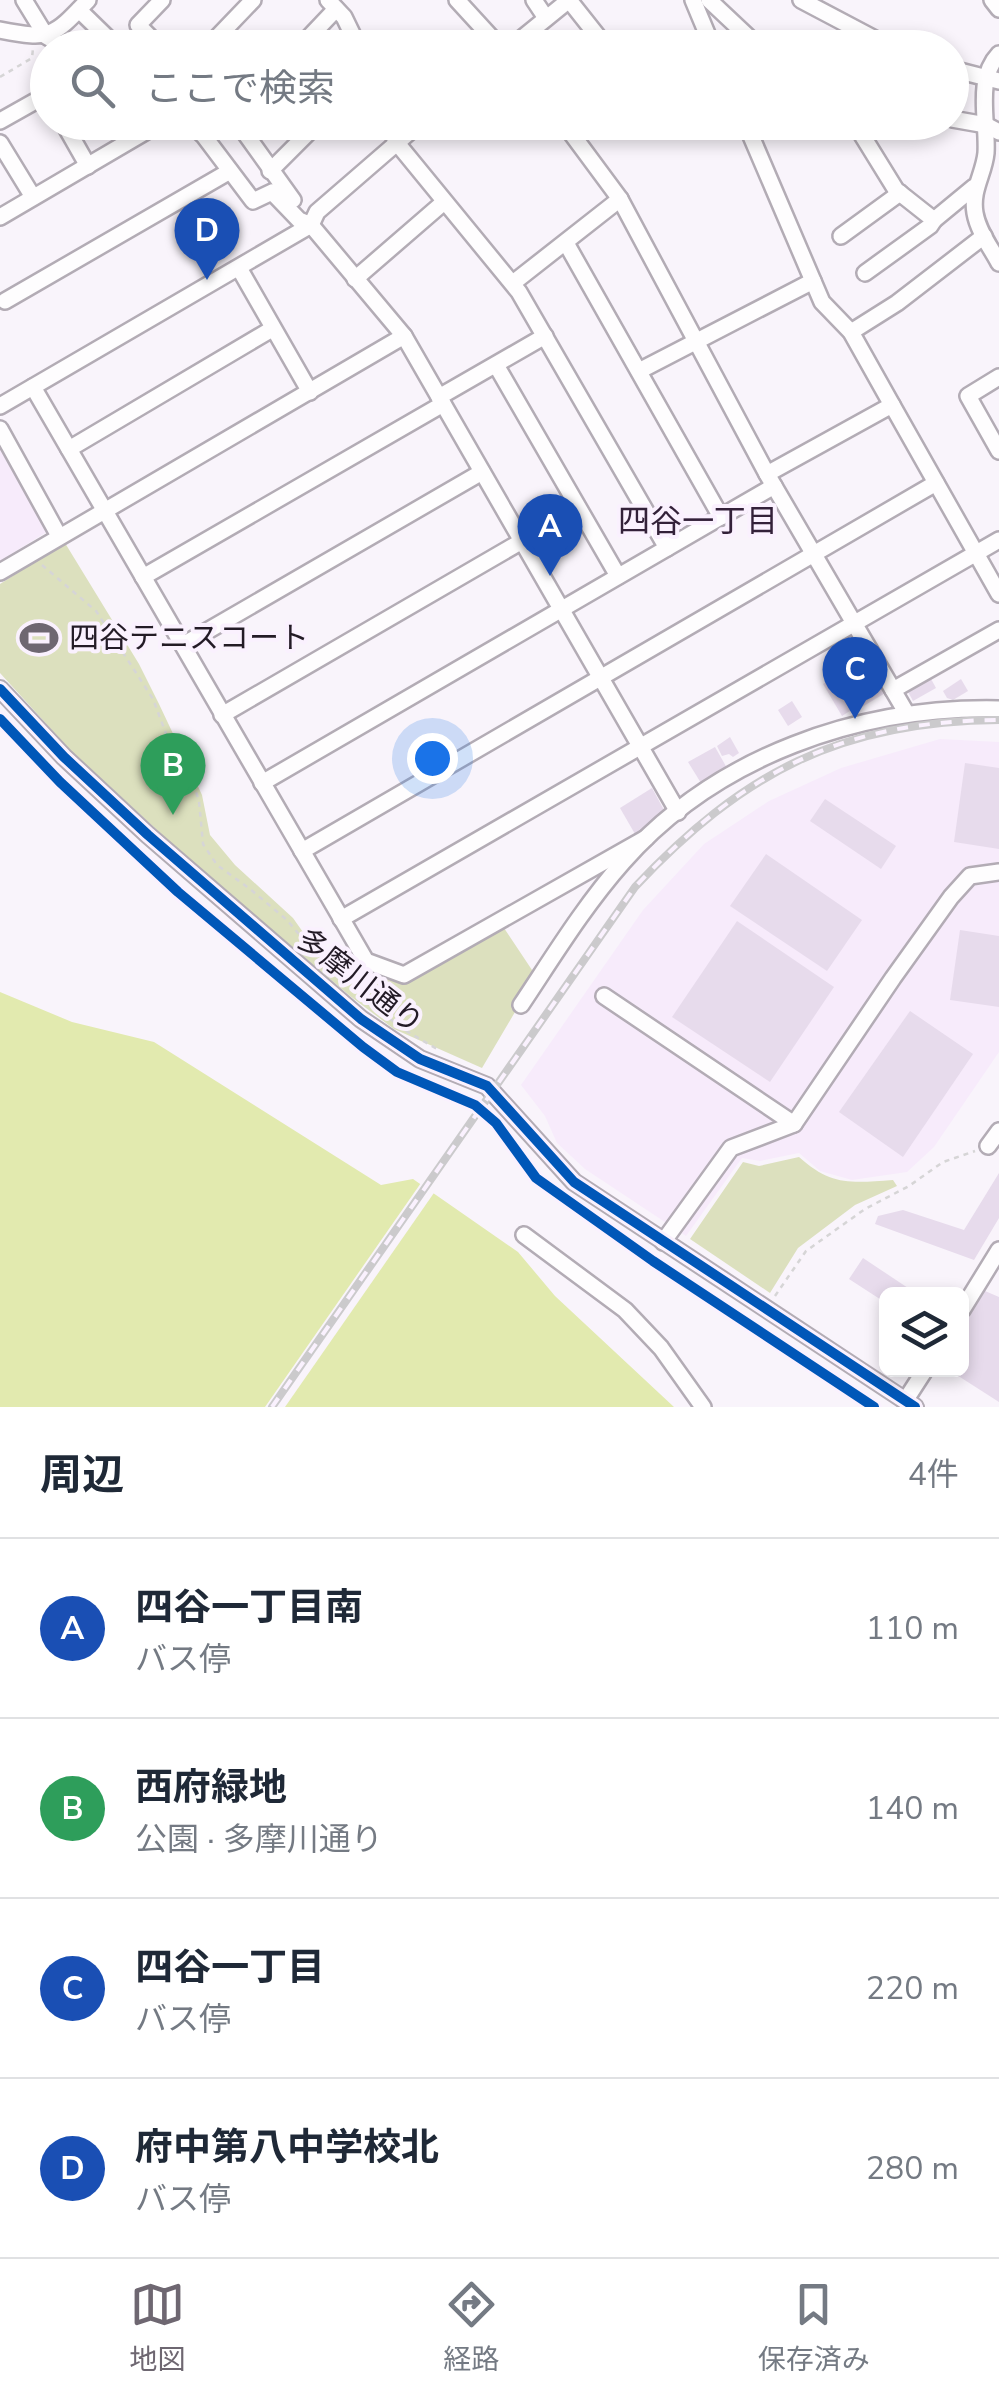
<!DOCTYPE html>
<html lang="ja">
<meta charset="utf-8">
<style>
body{margin:0;font-family:"Nunito Sans","Noto Sans JP",sans-serif;background:#f6f6f7;color:#1f2937}
.controls{position:absolute;right:30px;bottom:30px;display:grid;overflow:hidden;border-radius:15px;box-shadow:0 5px 15px #0003}
.controls button{width:90px;height:90px;display:grid;place-items:center;padding:0;border:0;border-bottom:2px solid #e0e1e3;background:#fff;color:#1f2937;font:50px sans-serif}
.you{position:absolute;left:432px;top:758px;width:35px;height:35px;margin:-25px;border:8px solid #fff;border-radius:50%;background:#1a73e8;box-shadow:0 0 0 15px #1a73e833}
.badge{display:grid;place-items:center;width:65px;height:65px;border-radius:50%;background:#6e6771;color:#fff;font-size:32px;font-weight:700}
.pin{position:absolute;translate:-50% -82px;filter:drop-shadow(0 2px 5px #0008)}
.pin::after{content:'';position:absolute;top:52px;width:35px;height:30px;background:inherit;clip-path:polygon(0 0,100% 0,50% 100%)}
.list{margin:0;padding:0;list-style:none}
h2{display:flex;justify-content:space-between;align-items:center;height:130px;margin:0;padding:0 40px;font-size:42px}
h2 small{font-size:32px;font-weight:400;color:#747a83}
.list li{display:grid;grid-template-columns:65px 1fr auto;gap:30px;align-items:center;box-sizing:border-box;height:180px;padding:0 40px;border-top:2px solid #e0e1e3}
.list b{display:block;font-size:38px;white-space:nowrap}
.list p{margin:0;font-size:32px;white-space:nowrap;color:#747a83}
.list em{font-size:32px;font-style:normal;color:#747a83}
.icon{flex:none;width:55px;height:55px;fill:none;stroke:currentColor;stroke-width:2;stroke-linecap:round;stroke-linejoin:round}
.map{position:relative;flex:none;width:999px;height:1407px;overflow:hidden}
.search{position:absolute;background:#fff;box-shadow:0 5px 15px #0003;left:30px;right:30px;top:30px;height:110px;display:flex;align-items:center;gap:25px;box-sizing:border-box;padding:0 35px;border-radius:55px;color:#747a83;font-size:38px}
.sheet{height:850px;background:#fff}
nav{display:flex;justify-content:space-around;align-items:center;box-sizing:border-box;height:140px;border-top:2px solid #e0e1e3;background:#fff;font-size:28px;color:#747a83}
nav a{display:grid;justify-items:center;gap:5px}
nav .on{color:#6e6771}
.map>svg:first-child{display:block}
</style>
<div class="map">
<svg width="999" height="1407" viewBox="0 0 999 1407">
<rect width="100%" height="100%" fill="#f9f4fb"/>
<g fill="#f7ebfb">
<path d="M0,440L48,525L45,533L0,561Z"/>
<path d="M940,739L999,742V1052L934,1147L907,1172L852,1180L820,1171L799,1153L760,1161L742,1158L686,1236L585,1169L557,1143L545,1116L521,1085L643,910L704,844L769,801L841,768Z"/>
</g>
<g fill="#dce0be">
<path d="M65,543L139,664L159,704L202,795L210,835L235,865L293,918L324,962L359,973L367,966L403,980L415,978L504,928L534,973L516,1000L515,1012L482,1068L394,1029L350,996L193,863L71,751L0,673V584Z"/>
<path d="M799,1157C831,1186 851,1183 893,1180L897,1186L855,1205L798,1248L770,1293L690,1239L743,1162L759,1166Z"/>
</g>
<path fill="#e2eaaf" d="M0,992L72,1022L154,1042L381,1185L413,1179L518,1252L555,1296L674,1407H0Z"/>
<path fill="#f9f4fb" d="M423,1180L436,1190L285,1407H265Z"/>
<g fill="#e7dbec">
<path d="M837,675L856,707L842,716L823,684Z"/>
<path d="M930,677L936,688L913,701L907,690Z"/>
<path d="M879,679L887,692L862,707L855,694Z"/>
<path d="M961,679L968,691L953,700L947,698L943,691Z"/>
<path d="M792,701L802,717L788,726L778,710Z"/>
<path d="M730,737L739,753L733,757L729,754L722,756L717,746Z"/>
<path d="M715,747L727,768L701,783L688,762Z"/>
<path d="M965,763L999,768V849L954,842Z"/>
<path d="M652,788L664,810L661,818L635,834L620,808Z"/>
<path d="M825,799L896,846L881,869L810,821Z"/>
<path d="M766,854L862,920L827,971L730,906Z"/>
<path d="M737,921L834,987L770,1082L672,1017Z"/>
<path d="M960,930L999,936V1007L950,1000Z"/>
<path d="M910,1011L973,1054L903,1157L839,1112Z"/>
<path d="M999,1173V1218L974,1260L875,1224L878,1216L903,1210L964,1230Z"/>
<path d="M863,1258L917,1294H886V1303L849,1279Z"/>
<path d="M985,1291L999,1297V1402L949,1370H962V1328Z"/>
</g>
<g fill="none" stroke-linecap="round" stroke-linejoin="round">
<g stroke="#b3acb5" stroke-width="20">
<g id="minor">
<path d="M24,0L46,36L66,48"/>
<path d="M328,0L344,17L359,48"/>
<path d="M457,0L501,48"/>
<path d="M534,0L546,18"/>
<path d="M569,0L607,48"/>
<path d="M693,0L713,48"/>
<path d="M709,0L760,48"/>
<path d="M801,0L892,48"/>
<path d="M992,0L999,9"/>
<path d="M79,10L118,48"/>
<path d="M0,30C51,40 53,37 88,0"/>
<path d="M161,48L138,25L162,0"/>
<path d="M207,48L253,0"/>
<path d="M299,48L336,9"/>
<path d="M510,48L569,0"/>
<path d="M999,54C975,79 988,121 986,153C984,174 971,190 975,213C978,231 991,248 999,263"/>
<path d="M952,69L999,81"/>
<path d="M952,119L986,125L999,132"/>
<path d="M0,121L48,94"/>
<path d="M63,122L88,166"/>
<path d="M189,122L204,136L253,201L272,192L299,220L311,225L404,336L678,812"/>
<path d="M237,122L293,200"/>
<path d="M387,122L397,143L519,292L667,548"/>
<path d="M563,122L620,199L767,474L907,714"/>
<path d="M745,122L822,302L851,332L892,405"/>
<path d="M854,122L896,190L934,220L974,187"/>
<path d="M0,143L33,197"/>
<path d="M270,171L319,122"/>
<path d="M0,217L162,122"/>
<path d="M841,236L900,193"/>
<path d="M566,243L721,517"/>
<path d="M239,268L310,392"/>
<path d="M865,273L930,226L934,220"/>
<path d="M355,279L444,202"/>
<path d="M513,283L620,199"/>
<path d="M5,301L230,171"/>
<path d="M851,332L897,303L984,236"/>
<path d="M496,365L618,576"/>
<path d="M639,371L813,281"/>
<path d="M999,377L968,396L999,451"/>
<path d="M33,387L366,961L404,975L646,838"/>
<path d="M439,397L545,336"/>
<path d="M0,406L311,225L317,212L421,122"/>
<path d="M0,429L59,536"/>
<path d="M69,449L272,329"/>
<path d="M767,474L892,405L999,594"/>
<path d="M0,572L404,336"/>
<path d="M143,577L443,404"/>
<path d="M183,645L482,472"/>
<path d="M0,689L64,757L148,835L361,1019L420,1059L487,1086L574,1182L915,1407"/>
<path d="M893,690L999,630"/>
<path d="M222,715L522,541"/>
<path d="M262,783L774,486"/>
<path d="M302,851L936,483"/>
<path d="M341,919L999,540"/>
<path d="M604,996L794,1124"/>
<path d="M521,1005C553,957 584,906 623,862C716,756 860,706 999,709"/>
<path d="M988,1146L999,1131"/>
<path d="M524,1235L625,1310L661,1348L703,1407"/>
<path d="M663,1242L731,1148L794,1124L893,978L951,897L970,876L999,872"/>
<path d="M962,1310L999,1250"/>
<path d="M905,1401L925,1370"/>
</g>
</g>
<g stroke="#d6d5d6" stroke-width="2.5" stroke-dasharray="5 5" stroke-linecap="butt">
<path d="M0,77L32,58L33,48"/>
<path d="M42,565L96,611L153,699L168,739L186,760L199,801L203,844L217,865L250,889L287,920L330,971L403,1029L437,1049"/>
<path d="M775,1296L806,1251L865,1209L909,1186L943,1162L975,1151"/>
</g>
<use href="#minor" stroke="#fefdfe" stroke-width="15"/>
<g stroke="#cbcacc" stroke-width="8">
<path id="rail" d="M272,1407L635,887C742,773 840,721 999,720"/>
</g>
<use href="#rail" stroke="#faf1fe" stroke-width="4" stroke-dasharray="11" stroke-linecap="butt"/>
<g stroke="#faf1fe" stroke-width="16">
<g id="cycleway">
<path d="M0,689L64,757L148,835L361,1019L420,1059L487,1086L574,1182L915,1407"/>
<path d="M0,719L60,782L178,892L363,1047L397,1072L475,1105L496,1123L536,1178L653,1261L874,1407"/>
</g>
</g>
<use href="#cycleway" stroke="#0057b8" stroke-width="10"/>
</g>
<defs>
<g id="stadium-bare" transform="scale(3)"><path d="M0-5a6.5 5 0 1 0 0 10a6.5 5 0 1 0 0-10ZM-3.5-1.8h7v3.6h-7Z" fill="#6e6771" stroke="#faf1fe" stroke-width="2.5" paint-order="stroke"/></g>
</defs>
<g fill-rule="evenodd">
<use href="#stadium-bare" x="39" y="638"/>
</g>
<g text-anchor="middle" stroke-width="8" stroke-linejoin="round" paint-order="stroke">
<g font-size="30" fill="#231b26" stroke="#faf1fe" text-anchor="start">
<text x="69" y="648">四谷テニスコート</text>
</g>
<g font-size="30" fill="#231b26" stroke="#faf1fe">
<text transform="translate(360 981) rotate(38)" y="10">多摩川通り</text>
</g>
<g font-size="32" fill="#332139" stroke="#faf1fe">
<text x="698" y="532">四谷一丁目</text>
</g>
</g>
</svg>
<div class="controls">
<button><svg class="icon" aria-label="layers" viewBox="0 0 24 24"><path d="M12 4l9 5-9 5-9-5zM3 14l9 5 9-5"/></svg></button>
</div>
<div class="you"></div>
<div class="pin badge" style="left:550px;top:576px;background:#1a4fb4">A</div>
<div class="pin badge" style="left:173px;top:815px;background:#2e9e5b">B</div>
<div class="pin badge" style="left:855px;top:719px;background:#1a4fb4">C</div>
<div class="pin badge" style="left:207px;top:280px;background:#1a4fb4">D</div>
<div class="search"><svg class="icon" aria-label="search" viewBox="0 0 24 24"><circle cx="10" cy="10" r="6"/><path d="M15 15l6 6"/></svg>ここで検索</div>
</div>
<section class="sheet">
<h2>周辺<small>4件</small></h2>
<ul class="list">
<li><span class="badge" style="background:#1a4fb4">A</span><div><b>四谷一丁目南</b><p>バス停</p></div><em>110 m</em></li>
<li><span class="badge" style="background:#2e9e5b">B</span><div><b>西府緑地</b><p>公園 · 多摩川通り</p></div><em>140 m</em></li>
<li><span class="badge" style="background:#1a4fb4">C</span><div><b>四谷一丁目</b><p>バス停</p></div><em>220 m</em></li>
<li><span class="badge" style="background:#1a4fb4">D</span><div><b>府中第八中学校北</b><p>バス停</p></div><em>280 m</em></li>
</ul>
</section>
<nav>
<a class="on"><svg class="icon" aria-label="map" viewBox="0 0 24 24"><path d="M3 6l6-2 6 2 6-2v14l-6 2-6-2-6 2zM9 4v14M15 6v14"/></svg>地図</a>
<a><svg class="icon" aria-label="directions" viewBox="0 0 24 24"><path d="M12 3l9 9-9 9-9-9zM9 14v-3h6M13 9l2 2-2 2"/></svg>経路</a>
<a><svg class="icon" aria-label="saved" viewBox="0 0 24 24"><path d="M7 4h10v16l-5-4-5 4z"/></svg>保存済み</a>
</nav>
